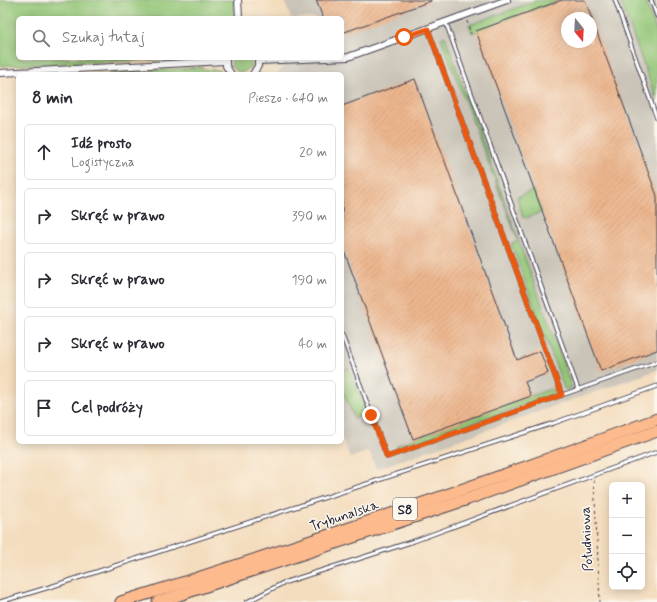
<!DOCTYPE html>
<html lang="pl">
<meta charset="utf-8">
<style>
body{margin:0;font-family:Mynerve,sans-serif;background:#f7f7f7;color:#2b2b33}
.controls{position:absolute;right:12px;bottom:12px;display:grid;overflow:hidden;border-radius:6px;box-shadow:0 2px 10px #0003}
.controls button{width:36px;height:36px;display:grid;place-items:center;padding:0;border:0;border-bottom:1px solid #e1e1e2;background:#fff;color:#2b2b33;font:20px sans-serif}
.compass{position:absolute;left:561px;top:12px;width:36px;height:36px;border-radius:50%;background:#fff;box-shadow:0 2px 10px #0003;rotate:162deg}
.stop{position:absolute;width:12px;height:12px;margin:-9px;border:3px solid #ea580c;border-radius:50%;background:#fff}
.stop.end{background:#ea580c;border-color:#fff;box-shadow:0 1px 4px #0008}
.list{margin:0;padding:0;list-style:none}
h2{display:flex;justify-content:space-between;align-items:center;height:52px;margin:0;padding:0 16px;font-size:17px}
h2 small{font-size:13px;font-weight:400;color:#7c7c81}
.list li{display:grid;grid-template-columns:26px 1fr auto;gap:12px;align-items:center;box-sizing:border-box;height:56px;margin:0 8px 8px;padding:0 8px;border:1px solid #e1e1e2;border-radius:6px}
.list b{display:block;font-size:15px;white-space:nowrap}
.list p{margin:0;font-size:13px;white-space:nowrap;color:#7c7c81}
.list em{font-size:13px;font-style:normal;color:#7c7c81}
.icon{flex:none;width:22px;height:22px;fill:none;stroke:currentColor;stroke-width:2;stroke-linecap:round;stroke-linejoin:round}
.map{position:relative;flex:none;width:657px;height:602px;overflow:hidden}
.search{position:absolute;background:#fff;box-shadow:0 2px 10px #0003;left:16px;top:16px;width:328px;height:44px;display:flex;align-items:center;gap:10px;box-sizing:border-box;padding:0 14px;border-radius:6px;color:#7c7c81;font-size:15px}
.panel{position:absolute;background:#fff;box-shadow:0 2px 10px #0003;left:16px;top:72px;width:328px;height:372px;border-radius:6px}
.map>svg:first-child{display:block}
</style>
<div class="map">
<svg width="657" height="602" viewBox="0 0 657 602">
<defs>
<pattern id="building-hatch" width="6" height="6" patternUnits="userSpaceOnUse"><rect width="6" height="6" fill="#ecb68d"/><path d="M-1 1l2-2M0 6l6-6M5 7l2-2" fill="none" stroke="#ca9c7b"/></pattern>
</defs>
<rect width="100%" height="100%" fill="#fbf7ec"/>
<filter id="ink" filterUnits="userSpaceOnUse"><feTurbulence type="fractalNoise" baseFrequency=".025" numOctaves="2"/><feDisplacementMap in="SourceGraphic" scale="8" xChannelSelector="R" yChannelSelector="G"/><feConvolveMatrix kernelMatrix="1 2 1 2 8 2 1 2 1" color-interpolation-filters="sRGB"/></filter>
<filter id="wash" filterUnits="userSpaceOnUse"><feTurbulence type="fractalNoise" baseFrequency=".012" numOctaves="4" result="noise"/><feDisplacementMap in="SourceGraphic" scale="16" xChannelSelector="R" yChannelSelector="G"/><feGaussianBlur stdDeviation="0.9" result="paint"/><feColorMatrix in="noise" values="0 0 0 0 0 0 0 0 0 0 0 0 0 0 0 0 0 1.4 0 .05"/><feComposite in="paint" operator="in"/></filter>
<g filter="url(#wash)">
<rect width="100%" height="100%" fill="#f4ddbe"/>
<path fill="#c9c3b8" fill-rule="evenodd" d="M284,0H657V370L376,469L369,451L350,458L342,438V74H277L292,58H342V18H291ZM567,18H591V42H567Z"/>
<g fill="#91c475" stroke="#5a7358">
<path d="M0,0H234L235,18H18V58H215L0,66Z"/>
<path d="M538,0H562L472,33L469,25Z"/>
<path d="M620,0H645L657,33V101Z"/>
<path d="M445,36L571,385V388L567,390L564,388L511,244L518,241L441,38Z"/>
<path d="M232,58H252L251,67L244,72H238L231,66Z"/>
<path d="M202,67V69L219,70L224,74H97Z"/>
<path d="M534,190L542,212L526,218L523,217L517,197Z"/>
<path d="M349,368L367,413L354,418L342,389V370Z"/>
<path d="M550,389L553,391L552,395L398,449L397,448V445Z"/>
</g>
<g id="blocks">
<g fill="url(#building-hatch)" fill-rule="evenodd">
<path d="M316,0H431V1L342,33V18H323Z"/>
<path d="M562,0H585L657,196V350L601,371L476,31ZM567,18H591V42H567Z"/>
<path d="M415,79L517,360L540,351L548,373L525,382L531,396L413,439L342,245V106Z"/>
</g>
</g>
</g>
<g filter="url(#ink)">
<use href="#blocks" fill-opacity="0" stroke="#423e4f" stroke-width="1"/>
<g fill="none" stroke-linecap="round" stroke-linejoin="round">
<g stroke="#423e4f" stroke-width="5">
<g id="lane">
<path d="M615,0L657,119"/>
<path d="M651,0L657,16"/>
<path d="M446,23L578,389"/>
<path d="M342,335L387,457L562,395L428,29"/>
<path d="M562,395L657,362"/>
<path d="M0,602L53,586L554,423L657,386"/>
<path d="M247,602L283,583L414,541L657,452"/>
</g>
</g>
<g stroke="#423e4f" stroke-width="8">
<g id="street">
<path d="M238,0L239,18"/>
<path d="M226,58V66L231,74"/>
<path d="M258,61L348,57L507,0"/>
<path d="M0,73L225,61"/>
<path d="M253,74L258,66V58"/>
</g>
</g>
<g stroke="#423e4f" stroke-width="13">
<g id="highway">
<path d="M121,602C302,546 480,485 657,419"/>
<path d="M158,602L468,499L657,431"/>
</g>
</g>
<g stroke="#423e4f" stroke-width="1" stroke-dasharray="3 3" stroke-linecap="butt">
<path d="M467,21L471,34"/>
<path d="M594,480L600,602"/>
</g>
<use href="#lane" stroke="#fff" stroke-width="3"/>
<use href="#street" stroke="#fff" stroke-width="6"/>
<use href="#highway" stroke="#fcba8d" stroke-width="11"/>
</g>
</g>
<g fill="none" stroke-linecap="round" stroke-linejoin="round" filter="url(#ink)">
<path stroke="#ea580c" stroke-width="5" d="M371,415L387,457L562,395L428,29L404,37"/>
</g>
<g text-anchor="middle" stroke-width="3" stroke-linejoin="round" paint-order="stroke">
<rect fill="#fbf7ec" stroke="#636270" stroke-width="1" x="393" y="498" width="24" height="22" rx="3"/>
<g font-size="13" font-weight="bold" fill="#22223b">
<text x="405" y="514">S8</text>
</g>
<g font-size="14" fill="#22223b" stroke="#fbf7ec">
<text transform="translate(344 515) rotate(-19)" y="5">Trybunalska</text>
<text transform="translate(586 539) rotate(-93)" y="5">Południowa</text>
</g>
</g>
</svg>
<div class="controls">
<button>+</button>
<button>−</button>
<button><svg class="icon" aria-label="locate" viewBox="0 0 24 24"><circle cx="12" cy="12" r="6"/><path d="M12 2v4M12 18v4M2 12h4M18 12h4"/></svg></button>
</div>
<svg class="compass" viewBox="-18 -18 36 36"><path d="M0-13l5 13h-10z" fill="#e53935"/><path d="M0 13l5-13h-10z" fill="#7c7c81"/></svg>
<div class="stop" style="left:404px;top:37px"></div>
<div class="stop end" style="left:371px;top:415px"></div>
<div class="search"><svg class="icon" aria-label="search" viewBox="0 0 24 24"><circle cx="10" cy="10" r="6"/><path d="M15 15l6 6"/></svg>Szukaj tutaj</div>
<section class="panel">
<h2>8 min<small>Pieszo · 640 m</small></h2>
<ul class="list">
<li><svg class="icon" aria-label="ahead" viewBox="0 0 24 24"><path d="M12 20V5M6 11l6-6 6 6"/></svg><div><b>Idź prosto</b><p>Logistyczna</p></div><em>20 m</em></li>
<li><svg class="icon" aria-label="right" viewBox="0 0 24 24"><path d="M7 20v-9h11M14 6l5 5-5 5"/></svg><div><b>Skręć w prawo</b></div><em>390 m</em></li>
<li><svg class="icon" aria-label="right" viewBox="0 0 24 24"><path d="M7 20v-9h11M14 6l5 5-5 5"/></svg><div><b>Skręć w prawo</b></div><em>190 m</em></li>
<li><svg class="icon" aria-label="right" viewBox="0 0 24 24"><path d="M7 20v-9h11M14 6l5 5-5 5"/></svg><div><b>Skręć w prawo</b></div><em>40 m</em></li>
<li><svg class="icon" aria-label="arrive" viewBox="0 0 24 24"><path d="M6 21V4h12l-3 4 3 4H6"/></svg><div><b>Cel podróży</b></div></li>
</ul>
</section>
</div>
